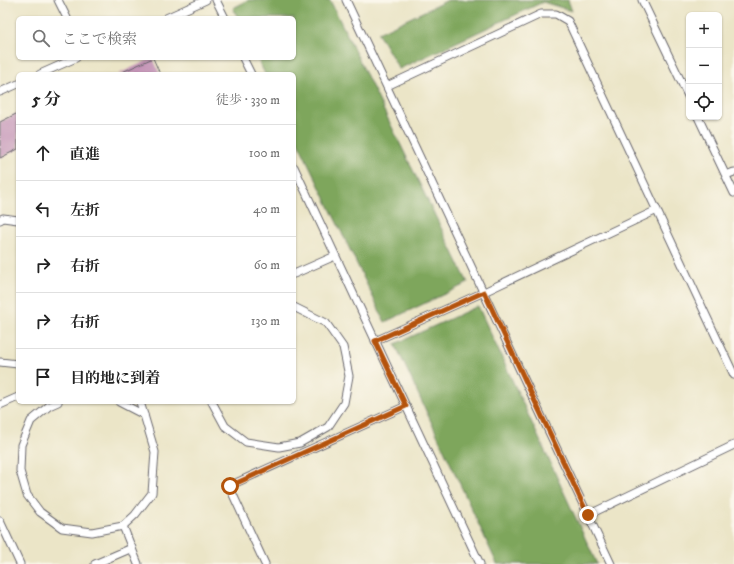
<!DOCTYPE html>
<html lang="ja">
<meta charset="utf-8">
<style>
body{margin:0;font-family:"IM FELL DW Pica","Noto Serif JP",serif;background:#f6f6f6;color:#222}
.controls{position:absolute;right:12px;top:12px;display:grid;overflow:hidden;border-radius:6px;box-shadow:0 1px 3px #0004}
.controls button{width:36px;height:36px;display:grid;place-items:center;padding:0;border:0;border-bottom:1px solid #e0e0e0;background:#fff;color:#222;font:20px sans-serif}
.stop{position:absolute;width:12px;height:12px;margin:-9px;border:3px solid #b45309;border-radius:50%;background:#fff}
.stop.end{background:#b45309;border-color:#fff;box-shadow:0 1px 4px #0008}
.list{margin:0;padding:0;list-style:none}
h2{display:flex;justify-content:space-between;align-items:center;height:52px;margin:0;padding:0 16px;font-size:17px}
h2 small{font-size:13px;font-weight:400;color:#767676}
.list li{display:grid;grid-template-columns:26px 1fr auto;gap:12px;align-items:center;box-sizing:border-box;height:56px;padding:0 16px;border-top:1px solid #e0e0e0}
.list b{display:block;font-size:15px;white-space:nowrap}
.list em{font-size:13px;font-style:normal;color:#767676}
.icon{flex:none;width:22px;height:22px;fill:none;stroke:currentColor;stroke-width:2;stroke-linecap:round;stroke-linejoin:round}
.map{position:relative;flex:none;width:734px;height:564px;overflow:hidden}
.search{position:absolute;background:#fff;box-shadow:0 1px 3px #0004;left:16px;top:16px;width:280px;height:44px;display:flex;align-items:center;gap:10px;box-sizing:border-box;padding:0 14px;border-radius:6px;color:#767676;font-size:15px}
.panel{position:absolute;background:#fff;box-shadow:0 1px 3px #0004;left:16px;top:72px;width:280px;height:332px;border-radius:6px}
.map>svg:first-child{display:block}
</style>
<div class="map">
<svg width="734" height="564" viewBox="0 0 734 564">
<rect width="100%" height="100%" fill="#fbf7ec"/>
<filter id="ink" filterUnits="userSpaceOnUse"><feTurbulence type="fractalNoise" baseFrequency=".025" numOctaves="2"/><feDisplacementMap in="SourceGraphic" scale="8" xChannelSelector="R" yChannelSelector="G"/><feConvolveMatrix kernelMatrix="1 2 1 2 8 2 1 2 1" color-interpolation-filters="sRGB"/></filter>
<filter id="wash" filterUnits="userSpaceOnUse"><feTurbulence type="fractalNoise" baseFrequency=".012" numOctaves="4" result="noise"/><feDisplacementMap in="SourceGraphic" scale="16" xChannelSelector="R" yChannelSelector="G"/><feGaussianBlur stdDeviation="0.9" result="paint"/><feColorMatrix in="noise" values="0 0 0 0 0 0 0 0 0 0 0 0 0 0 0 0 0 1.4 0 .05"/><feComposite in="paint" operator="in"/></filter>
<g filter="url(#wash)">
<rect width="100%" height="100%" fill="#ebe5c7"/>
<g fill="#7ea65c" stroke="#50644c">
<path d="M249,0H330L468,283L385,322L294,134V74H265L257,58H294V18H238L233,8Z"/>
<path d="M448,0H568L572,11L543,2L399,69L378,33Z"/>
<path d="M478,306L597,564H497L395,344Z"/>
</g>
<g id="blocks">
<g fill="#c494b7">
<path d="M153,58L160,74H118Z"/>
<path d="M18,113V149L0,158V122Z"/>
</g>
</g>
</g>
<g filter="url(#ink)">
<use href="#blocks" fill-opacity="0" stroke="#68666c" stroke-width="1"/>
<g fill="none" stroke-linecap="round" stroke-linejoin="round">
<g stroke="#68666c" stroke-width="9">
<g id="lane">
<path d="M58,0L67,18"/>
<path d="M216,0L225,18"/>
<path d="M346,0L611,564"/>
<path d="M642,0L689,98"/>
<path d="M166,18L206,0"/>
<path d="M243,58L251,74"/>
<path d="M40,74L76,58"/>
<path d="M387,86L541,14H556L568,21L734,375"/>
<path d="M0,92L18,84"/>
<path d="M698,117L734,193"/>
<path d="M294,167L480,564"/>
<path d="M726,175L734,172"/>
<path d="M0,220L3,218L18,220"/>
<path d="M294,274L335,256"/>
<path d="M375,341L484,292L657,210"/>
<path d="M0,362L18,364"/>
<path d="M58,402L49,406L31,421L21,445L20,471L27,495L40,512L62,528L92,532L123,526L135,515L152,493L155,452L144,415L140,402"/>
<path d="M119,402L144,415"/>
<path d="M212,402L225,426L246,442L279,447L300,443L328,427L344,403L349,376L343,347L326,323L294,307"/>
<path d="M0,405L18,397"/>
<path d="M588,515L734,445"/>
<path d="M0,521L20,564"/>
<path d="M123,526L138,564"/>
<path d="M95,564L132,548"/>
<path d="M265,564L229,486L406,406"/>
</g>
</g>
<use href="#lane" stroke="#fff" stroke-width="7"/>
</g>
</g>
<g fill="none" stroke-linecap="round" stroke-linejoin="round" filter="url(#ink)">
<path stroke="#b45309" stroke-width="5" d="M230,486L406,406L375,341L484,292L588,515"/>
</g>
</svg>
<div class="controls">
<button>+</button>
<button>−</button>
<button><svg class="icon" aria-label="locate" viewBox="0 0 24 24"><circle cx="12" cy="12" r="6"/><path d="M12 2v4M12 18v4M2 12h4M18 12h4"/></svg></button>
</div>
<div class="stop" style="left:230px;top:486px"></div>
<div class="stop end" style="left:588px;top:515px"></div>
<div class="search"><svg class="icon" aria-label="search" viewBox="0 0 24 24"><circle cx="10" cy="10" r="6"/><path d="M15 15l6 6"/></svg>ここで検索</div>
<section class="panel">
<h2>5 分<small>徒歩 · 330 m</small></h2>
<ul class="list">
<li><svg class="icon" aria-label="ahead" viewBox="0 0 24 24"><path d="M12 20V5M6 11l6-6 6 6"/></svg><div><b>直進</b></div><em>100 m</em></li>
<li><svg class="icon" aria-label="left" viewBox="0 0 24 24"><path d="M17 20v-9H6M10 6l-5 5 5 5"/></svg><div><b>左折</b></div><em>40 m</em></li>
<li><svg class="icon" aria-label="right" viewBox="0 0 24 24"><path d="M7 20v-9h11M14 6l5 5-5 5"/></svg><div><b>右折</b></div><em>60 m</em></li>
<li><svg class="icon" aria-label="right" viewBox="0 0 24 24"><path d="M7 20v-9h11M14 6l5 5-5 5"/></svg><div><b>右折</b></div><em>130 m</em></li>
<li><svg class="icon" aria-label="arrive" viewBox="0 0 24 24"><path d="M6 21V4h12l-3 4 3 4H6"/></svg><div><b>目的地に到着</b></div></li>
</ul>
</section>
</div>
